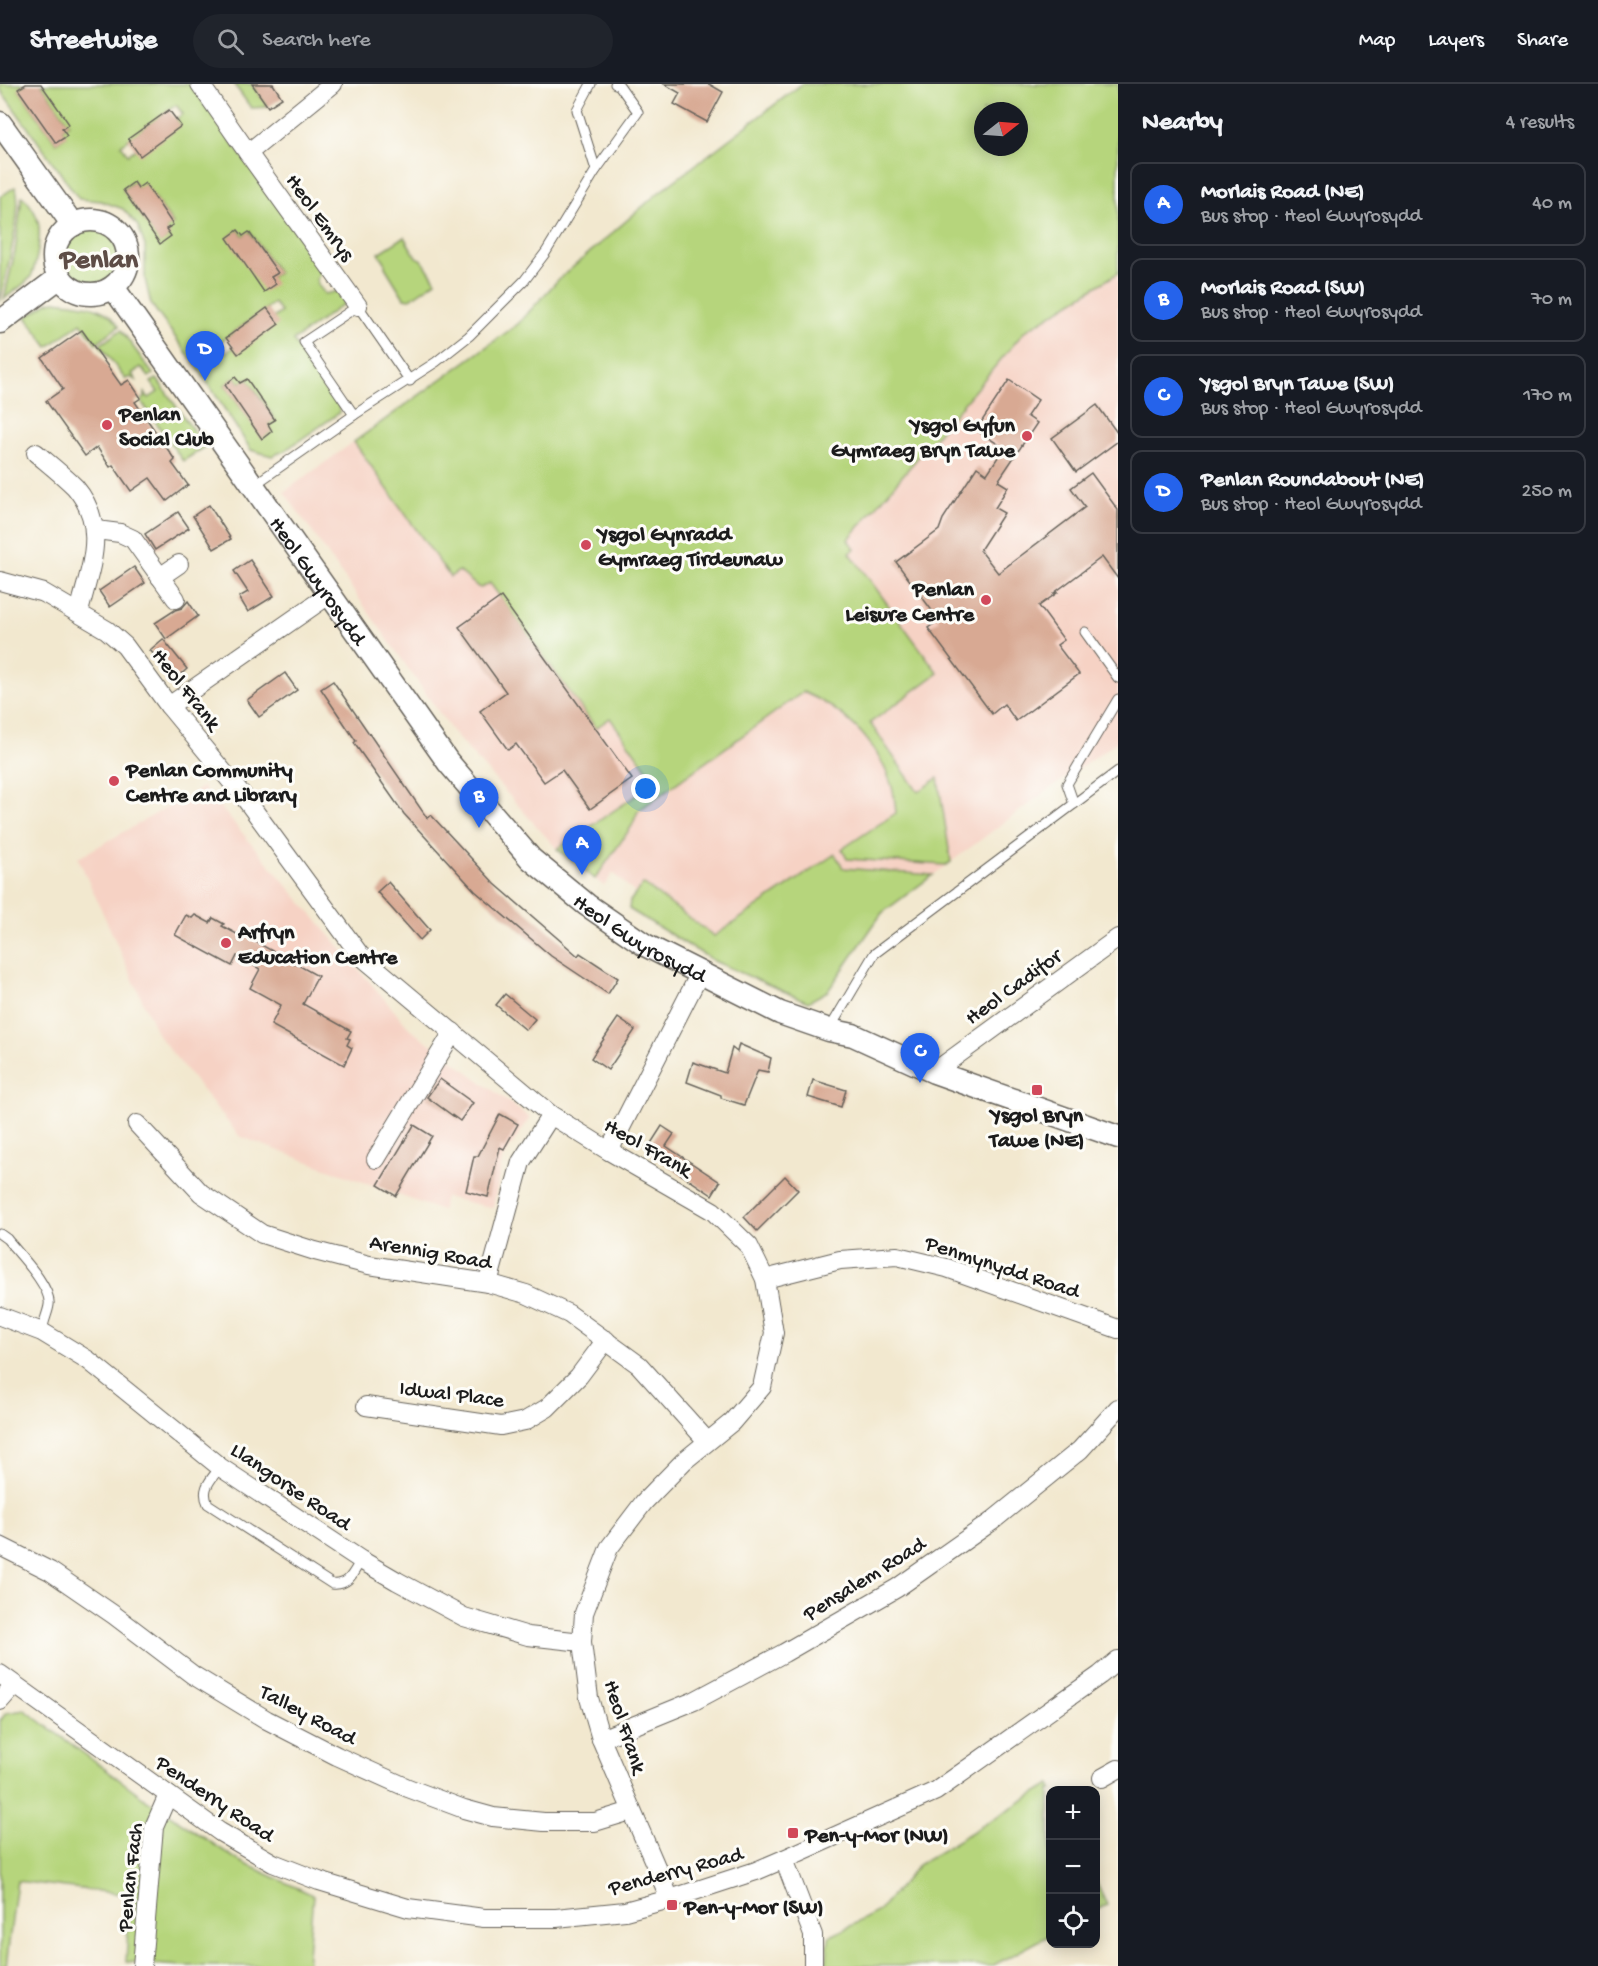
<!DOCTYPE html>
<meta charset="utf-8">
<style>
body{margin:0;font-family:"Gochi Hand",sans-serif;background:#20242c;color:#f1f3f6}
.controls{position:absolute;right:18px;bottom:18px;display:grid;overflow:hidden;border-radius:12px;box-shadow:0 3px 15px #0003}
.controls button{width:54px;height:54px;display:grid;place-items:center;padding:0;border:0;border-bottom:2px solid #363941;background:#171b24;color:#f1f3f6;font:30px sans-serif}
.compass{position:absolute;left:974px;top:18px;width:54px;height:54px;border-radius:50%;background:#171b24;box-shadow:0 3px 15px #0003;rotate:73deg}
.you{position:absolute;left:646px;top:705px;width:21px;height:21px;margin:-15px;border:4px solid #fff;border-radius:50%;background:#1a73e8;box-shadow:0 0 0 9px #1a73e833}
.badge{display:grid;place-items:center;width:39px;height:39px;border-radius:50%;background:#2563eb;color:#fff;font-size:20px;font-weight:700}
.pin{position:absolute;translate:-50% -50px;filter:drop-shadow(0 2px 3px #0008)}
.pin::after{content:'';position:absolute;top:32px;width:21px;height:18px;background:inherit;clip-path:polygon(0 0,100% 0,50% 100%)}
.list{margin:0;padding:0;list-style:none}
h2{display:flex;justify-content:space-between;align-items:center;height:78px;margin:0;padding:0 24px;font-size:26px}
h2 small{font-size:20px;font-weight:400;color:#9ea1a6}
.list li{display:grid;grid-template-columns:39px 1fr auto;gap:18px;align-items:center;box-sizing:border-box;height:84px;margin:0 12px 12px;padding:0 12px;border:2px solid #363941;border-radius:12px}
.list b{display:block;font-size:22px;white-space:nowrap}
.list p{margin:0;font-size:20px;white-space:nowrap;color:#9ea1a6}
.list em{font-size:20px;font-style:normal;color:#9ea1a6}
.icon{flex:none;width:33px;height:33px;fill:none;stroke:currentColor;stroke-width:2;stroke-linecap:round;stroke-linejoin:round}
.map{position:relative;flex:none;width:1118px;height:1882px;overflow:hidden}
header{display:flex;align-items:center;gap:36px;box-sizing:border-box;height:84px;padding:0 30px;background:#171b24;border-bottom:2px solid #363941}
header strong{font-size:28px}
nav{display:flex;gap:33px;margin-inline-start:auto;font-size:21px}
.search{width:420px;height:54px;background:#20242c;display:flex;align-items:center;gap:15px;box-sizing:border-box;padding:0 21px;border-radius:33px;color:#9ea1a6;font-size:22px}
main{display:flex}
aside{flex:1;background:#171b24}
.map>svg:first-child{display:block}
</style>
<header>
<strong>Streetwise</strong>
<div class="search"><svg class="icon" aria-label="search" viewBox="0 0 24 24"><circle cx="10" cy="10" r="6"/><path d="M15 15l6 6"/></svg>Search here</div>
<nav><a>Map</a><a>Layers</a><a>Share</a></nav>
</header>
<main>
<div class="map">
<svg width="1118" height="1882" viewBox="0 0 1118 1882">
<rect width="100%" height="100%" fill="#fdfcf7"/>
<filter id="ink" filterUnits="userSpaceOnUse"><feTurbulence type="fractalNoise" baseFrequency=".0167" numOctaves="2"/><feDisplacementMap in="SourceGraphic" scale="12" xChannelSelector="R" yChannelSelector="G"/><feConvolveMatrix kernelMatrix="1 2 1 2 8 2 1 2 1" color-interpolation-filters="sRGB"/></filter>
<filter id="wash" filterUnits="userSpaceOnUse"><feTurbulence type="fractalNoise" baseFrequency=".008" numOctaves="4" result="noise"/><feDisplacementMap in="SourceGraphic" scale="24" xChannelSelector="R" yChannelSelector="G"/><feGaussianBlur stdDeviation="1.35" result="paint"/><feColorMatrix in="noise" values="0 0 0 0 0 0 0 0 0 0 0 0 0 0 0 0 0 1.4 0 .05"/><feComposite in="paint" operator="in"/></filter>
<g filter="url(#wash)">
<rect width="100%" height="100%" fill="#f2e8cf"/>
<g fill="#f6d2c4">
<path d="M802,0L1024,247L1118,189V657L1037,714L882,829L828,907L808,918L714,877L629,825L630,817L636,810L613,789L604,802L557,765L455,651L284,408L518,240L557,197L657,110Z"/>
<path d="M203,703L409,944L530,1034L502,1075L493,1124L445,1113L442,1127L239,1052L158,951L78,774Z"/>
</g>
<g fill="#b6d57c" stroke="#69784c" stroke-width="1.5" fill-rule="evenodd">
<path d="M0,0H26L19,6L56,59L66,52L62,45L69,40L41,0H190L318,178L321,186L317,195L318,201L325,210L338,207L346,218L293,257L339,321V329L284,367L272,372L251,366L202,290L151,220L145,195V162L138,142L123,125L101,117L79,115L0,5ZM176,21L183,30L176,35L180,41L128,70L121,61ZM133,98L138,104L145,100L173,140L166,145L170,152L160,159L123,106ZM238,146L243,152L250,148L278,189L271,193L228,154ZM274,219L281,228L226,269L219,259ZM235,293L240,299L247,295L275,335L268,340L272,347L262,354L225,301Z"/>
<path d="M234,0H252L268,23L251,24Z"/>
<path d="M802,0H1118V189L1025,247L848,456L855,465L850,469L938,589L870,639L918,708L938,694L951,778L946,781L847,775L842,765L896,729C895,719 894,706 890,697C875,655 843,625 803,608L638,727L632,742L595,795L557,765L656,698L610,634L596,644L490,499L481,504L478,503L459,487L450,493L354,358L518,240L557,197L657,110ZM983,27H1019V63H983Z"/>
<path d="M15,103C25,118 5,196 0,217V113Z"/>
<path d="M22,112C42,130 41,148 37,172C35,179 34,188 30,194C23,202 12,208 4,215L15,167Z"/>
<circle cx="92" cy="172" r="28"/>
<path d="M404,153L416,173L422,176L436,197L410,215L404,214L385,183V178L379,169Z"/>
<path d="M56,217C81,221 103,219 119,242L96,259L81,239L48,263L26,233L49,218Z"/>
<path d="M121,246L153,290L149,293L141,283L132,290L136,296L130,293L125,295L100,261Z"/>
<path d="M157,295L205,363L183,377L141,317L145,313V309L149,314L158,308L151,298Z"/>
<path d="M835,770L843,784L933,791L882,829L828,907L808,918L714,877L629,825L630,817L643,800L714,852Z"/>
<path d="M25,1626L147,1716L239,1777L313,1811L307,1882H181L126,1878L130,1811L17,1797L6,1882H0V1637L6,1629Z"/>
<path d="M1050,1700L1053,1706H1050V1851L992,1882H826L829,1853L879,1827L918,1781Z"/>
<path d="M1096,1797L1107,1821L1096,1826Z"/>
</g>
<g id="blocks">
<g fill="#d8a993">
<path d="M26,0H41L69,40L62,45L67,52L56,59L18,5Z"/>
<path d="M252,0H273L282,14L268,23Z"/>
<path d="M664,0H709L723,8L707,38L674,20L680,9Z"/>
<path d="M169,26L181,42L140,72L128,55Z"/>
<path d="M134,98L138,104L145,99L173,141L166,145L171,152L160,160L123,106Z"/>
<path d="M238,146L243,152L249,148L278,189L271,193L276,200L264,208L227,154Z"/>
<path d="M267,224L279,240L238,270L226,254Z"/>
<path d="M82,246L121,301L129,296L141,314L135,318L175,376L172,379L188,401L167,417L150,394L131,407L113,381L110,383L97,363L85,372L46,317L63,305L42,274Z"/>
<path d="M235,293L240,299L247,295L275,336L268,340L272,347L262,355L225,301Z"/>
<path d="M1009,296L1038,316L1027,332L1037,339L998,397L1008,403L995,424L1004,429L980,466L998,489L1085,423L1071,404L1091,389L1118,426V495L1102,473L1054,509H1057L1039,522L1064,556L1057,561L1079,590L1016,637L1004,620L992,630L928,544L939,536L896,478L939,446L943,435L977,383L987,390L1004,364L976,346Z"/>
<path d="M1097,321L1118,350V357L1076,388L1052,354Z"/>
<path d="M209,421L231,455L214,465L193,432Z"/>
<path d="M178,428L189,444L155,466L145,450Z"/>
<path d="M250,476L274,512L248,528L239,513L248,508L234,487Z"/>
<path d="M134,483L145,499L110,523L99,507Z"/>
<path d="M501,513L632,695L590,725L562,686L544,698L516,660L508,666L480,627L506,608L459,543Z"/>
<path d="M188,517L198,532L166,555L155,539L175,526L182,524Z"/>
<path d="M163,555L187,585L175,596L150,566Z"/>
<path d="M285,589L297,606L259,633L247,616Z"/>
<path d="M333,597L427,734L431,731L495,800L578,872L580,869L618,894L608,910L551,872L475,807L404,730L354,659L356,657L321,605Z"/>
<path d="M388,798L430,846L420,856L377,808Z"/>
<path d="M186,831L192,834L195,831L210,839L213,834L224,840L222,842L244,854L245,852L318,892L303,920L351,947L347,954L350,955L347,961L352,964L344,981L271,941L281,921L250,904L260,885L237,872L232,882L175,851Z"/>
<path d="M505,910L535,935L526,946L496,921Z"/>
<path d="M618,934L635,946L608,986L591,974Z"/>
<path d="M739,960L771,974L768,988L758,986L744,1021L721,1014V1011L687,998L693,978L725,989L732,964L737,968Z"/>
<path d="M440,995L473,1019L460,1037L427,1013Z"/>
<path d="M813,996L846,1006L841,1023L808,1013Z"/>
<path d="M500,1030L518,1040L504,1065L500,1063L488,1113L466,1107L474,1072H478Z"/>
<path d="M414,1041L432,1052L396,1112L378,1101Z"/>
<path d="M662,1042L674,1050L666,1062L720,1098L712,1111L646,1067Z"/>
<path d="M785,1092L798,1106L757,1147L744,1133Z"/>
</g>
</g>
</g>
<g filter="url(#ink)">
<use href="#blocks" fill-opacity="0" stroke="#67635b" stroke-width="1.5"/>
<g fill="none" stroke-linecap="round" stroke-linejoin="round">
<g stroke="#67635b" stroke-width="11">
<g id="service">
<path d="M591,0L577,26L596,86"/>
<path d="M354,331L304,258L358,222L410,297"/>
<path d="M254,401L354,331L436,278L469,252L524,197L546,168L596,86L638,28L619,1L615,0"/>
<path d="M1085,548L1118,594"/>
<path d="M1074,720L1067,700L1118,615"/>
<path d="M829,946L874,870L1118,687"/>
<path d="M0,1150L7,1155C18,1169 52,1203 49,1221C48,1229 43,1238 42,1248"/>
<path d="M220,1383C212,1395 200,1404 208,1420L332,1500C349,1502 353,1489 361,1476"/>
</g>
</g>
<g stroke="#67635b" stroke-width="20">
<g id="minor">
<path d="M200,0L248,69L333,0"/>
<path d="M248,69L358,222"/>
<path d="M36,369C49,380 63,391 75,403C109,443 90,483 79,528"/>
<path d="M96,446L120,449L133,455L176,515"/>
<path d="M160,493L179,480"/>
<path d="M0,497L44,509L107,546L125,562L169,622L244,713L360,871L551,1031L609,1067L713,1127L749,1162L765,1195L774,1249L762,1303L732,1338L684,1377L644,1418L609,1464L584,1529L582,1558L589,1614L601,1655L670,1815"/>
<path d="M169,622L330,510"/>
<path d="M934,988L1118,854"/>
<path d="M137,1040L201,1109L262,1150L315,1167L369,1181L488,1199L526,1210L569,1230L639,1281L707,1357"/>
<path d="M609,1067L700,889"/>
<path d="M376,1075L453,948"/>
<path d="M765,1195L840,1176L897,1172L947,1184L1118,1245"/>
<path d="M488,1199L521,1078L551,1031"/>
<path d="M0,1232L42,1248L88,1276L220,1383L361,1476L397,1497L464,1533L528,1552L582,1558"/>
<path d="M366,1322L501,1342L525,1337L547,1324L579,1292L606,1256"/>
<path d="M0,1462L50,1487L114,1531L193,1591L267,1636L337,1672L408,1704L464,1725L493,1733L544,1738H595L631,1727"/>
<path d="M0,1590L220,1748L273,1779L319,1797L408,1824L484,1834H556L625,1827L670,1815L756,1787L784,1775L936,1707L1100,1591L1118,1576"/>
<path d="M0,1617L14,1601"/>
<path d="M601,1655L694,1617L784,1569L897,1504L991,1438L1080,1366L1118,1324"/>
<path d="M1102,1694L1118,1685"/>
<path d="M784,1775L813,1851V1882"/>
<path d="M142,1882L154,1743L168,1711"/>
</g>
</g>
<g stroke="#67635b" stroke-width="25">
<g id="tertiary">
<path d="M0,39L73,141"/>
<circle cx="91" cy="173" r="37"/>
<path id="s1" d="M113,203L448,678L531,775L587,821L645,861L780,929L829,946L853,951L934,988L1118,1053"/>
<path d="M0,238L60,193"/>
</g>
</g>
<use href="#service" stroke="#fff" stroke-width="9"/>
<use href="#minor" stroke="#fff" stroke-width="18"/>
<use href="#tertiary" stroke="#fff" stroke-width="22"/>
</g>
</g>
<g fill="#d1495b" stroke="#fdfcf7" stroke-width="2">
<circle cx="107" cy="341" r="6"/>
<circle cx="1027" cy="352" r="6"/>
<circle cx="586" cy="461" r="6"/>
<circle cx="986" cy="516" r="6"/>
<circle cx="114" cy="697" r="6"/>
<circle cx="226" cy="859" r="6"/>
<rect x="1031" y="1000" width="12" height="12" rx="3"/>
<rect x="787" y="1743" width="12" height="12" rx="3"/>
<rect x="666" y="1815" width="12" height="12" rx="3"/>
</g>
<g text-anchor="middle" stroke-width="6" stroke-linejoin="round" paint-order="stroke">
<g font-size="22" fill="#1c1c1c" stroke="#fdfcf7">
<text transform="translate(322 132) rotate(54)" y="8">Heol Emrys</text>
<text dy="8" stroke="none"><textPath href="#s1" startOffset="358">Heol Gwyrosydd</textPath></text>
<text transform="translate(188 604) rotate(52)" y="8">Heol Frank</text>
<text dy="8" stroke="none"><textPath href="#s1" startOffset="844">Heol Gwyrosydd</textPath></text>
<text transform="translate(1012 901) rotate(-36)" y="8">Heol Cadifor</text>
<text transform="translate(649 1062) rotate(30)" y="8">Heol Frank</text>
<text transform="translate(431 1166) rotate(10)" y="8">Arennig Road</text>
<text transform="translate(1003 1181) rotate(18)" y="8">Penmynydd Road</text>
<text transform="translate(452 1308) rotate(7)" y="8">Idwal Place</text>
<text transform="translate(292 1401) rotate(34)" y="8">Llangorse Road</text>
<text transform="translate(863 1493) rotate(-32)" y="8">Pensalem Road</text>
<text transform="translate(309 1629) rotate(28)" y="8">Talley Road</text>
<text transform="translate(627 1642) rotate(72)" y="8">Heol Frank</text>
<text transform="translate(216 1713) rotate(34)" y="8">Penderry Road</text>
<text transform="translate(675 1785) rotate(-15)" y="8">Penderry Road</text>
<text transform="translate(128 1793) rotate(-84)" y="8">Penlan Fach</text>
</g>
<g font-size="22" font-weight="bold" fill="#1c1c1c" stroke="#fdfcf7" text-anchor="start">
<text x="119" y="336">Penlan<tspan x="119" dy="25">Social Club</tspan></text>
<text x="1015" y="347" text-anchor="end">Ysgol Gyfun<tspan x="1015" dy="25">Gymraeg Bryn Tawe</tspan></text>
<text x="598" y="456">Ysgol Gynradd<tspan x="598" dy="25">Gymraeg Tirdeunaw</tspan></text>
<text x="974" y="511" text-anchor="end">Penlan<tspan x="974" dy="25">Leisure Centre</tspan></text>
<text x="126" y="692">Penlan Community<tspan x="126" dy="25">Centre and Library</tspan></text>
<text x="238" y="854">Arfryn<tspan x="238" dy="25">Education Centre</tspan></text>
<text x="1037" y="1037" text-anchor="middle">Ysgol Bryn<tspan x="1037" dy="25">Tawe (NE)</tspan></text>
<text x="805" y="1757">Pen-y-Mor (NW)</text>
<text x="684" y="1829">Pen-y-Mor (SW)</text>
</g>
<g font-size="28" font-weight="bold" fill="#5e4d46" stroke="#fdfcf7">
<text x="99" y="183">Penlan</text>
</g>
</g>
</svg>
<div class="controls">
<button>+</button>
<button>−</button>
<button><svg class="icon" aria-label="locate" viewBox="0 0 24 24"><circle cx="12" cy="12" r="6"/><path d="M12 2v4M12 18v4M2 12h4M18 12h4"/></svg></button>
</div>
<svg class="compass" viewBox="-18 -18 36 36"><path d="M0-13l5 13h-10z" fill="#e53935"/><path d="M0 13l5-13h-10z" fill="#9ea1a6"/></svg>
<div class="you"></div>
<div class="pin badge" style="left:582px;top:791px">A</div>
<div class="pin badge" style="left:479px;top:744px">B</div>
<div class="pin badge" style="left:920px;top:999px">C</div>
<div class="pin badge" style="left:205px;top:297px">D</div>
</div>
<aside>
<h2>Nearby<small>4 results</small></h2>
<ul class="list">
<li><span class="badge">A</span><div><b>Morlais Road (NE)</b><p>Bus stop · Heol Gwyrosydd</p></div><em>40 m</em></li>
<li><span class="badge">B</span><div><b>Morlais Road (SW)</b><p>Bus stop · Heol Gwyrosydd</p></div><em>70 m</em></li>
<li><span class="badge">C</span><div><b>Ysgol Bryn Tawe (SW)</b><p>Bus stop · Heol Gwyrosydd</p></div><em>170 m</em></li>
<li><span class="badge">D</span><div><b>Penlan Roundabout (NE)</b><p>Bus stop · Heol Gwyrosydd</p></div><em>250 m</em></li>
</ul>
</aside>
</main>
